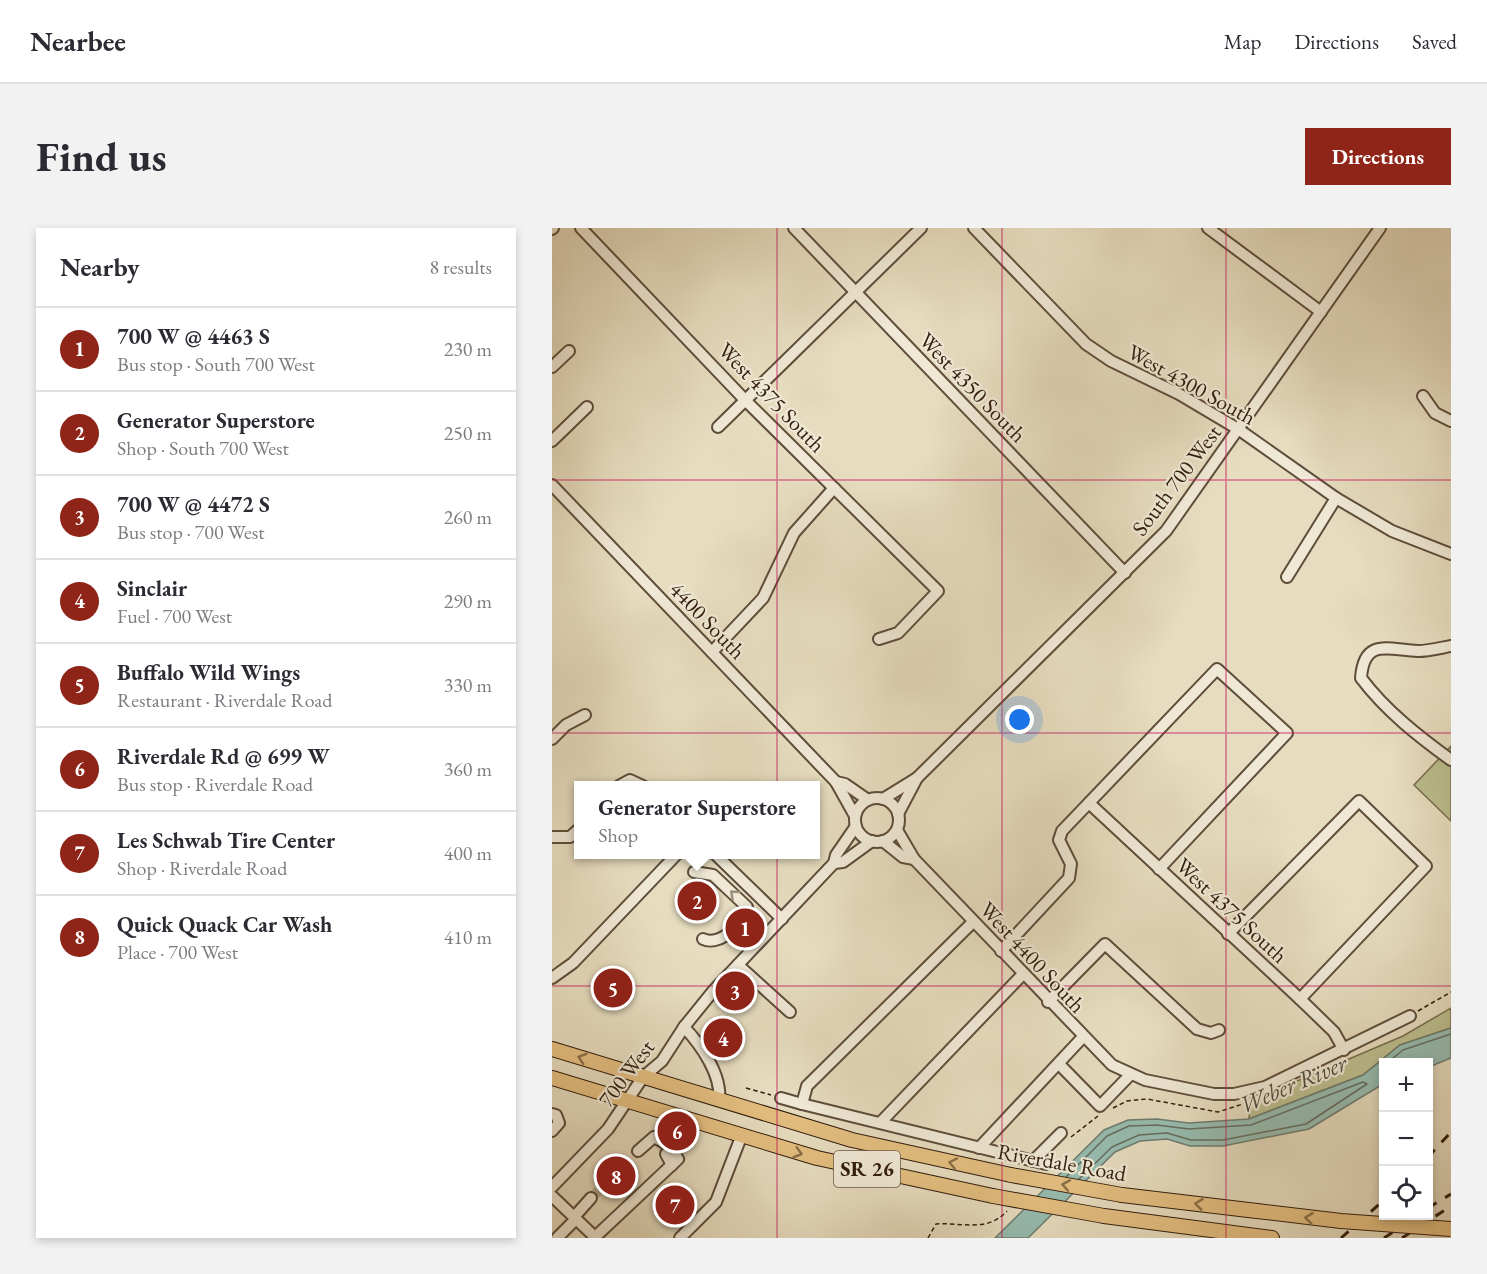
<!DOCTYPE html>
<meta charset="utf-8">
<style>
body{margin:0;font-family:"EB Garamond",serif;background:#f2f2f3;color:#2b2b33}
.controls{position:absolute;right:18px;bottom:18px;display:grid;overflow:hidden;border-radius:0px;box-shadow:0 3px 9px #0003}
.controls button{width:54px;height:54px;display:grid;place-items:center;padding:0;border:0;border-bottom:2px solid #e1e1e2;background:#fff;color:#2b2b33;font:30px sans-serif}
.you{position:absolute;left:468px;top:492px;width:21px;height:21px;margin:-15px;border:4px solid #fff;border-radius:50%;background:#1a73e8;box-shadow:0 0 0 9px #1a73e833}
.badge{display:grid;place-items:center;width:39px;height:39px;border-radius:50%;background:#8f2418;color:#fff;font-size:20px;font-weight:700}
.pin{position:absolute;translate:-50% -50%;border:3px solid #fff;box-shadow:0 2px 6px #0006}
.popup{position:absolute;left:22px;top:553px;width:246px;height:78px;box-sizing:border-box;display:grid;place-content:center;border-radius:0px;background:#fff;filter:drop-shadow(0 2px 4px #0005);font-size:20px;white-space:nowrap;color:#7c7c81}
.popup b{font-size:22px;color:#2b2b33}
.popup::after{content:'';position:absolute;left:50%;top:100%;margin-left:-12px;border:12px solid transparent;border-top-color:#fff}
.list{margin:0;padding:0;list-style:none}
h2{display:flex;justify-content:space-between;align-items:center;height:78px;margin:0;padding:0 24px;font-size:26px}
h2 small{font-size:20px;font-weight:400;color:#7c7c81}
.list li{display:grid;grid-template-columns:39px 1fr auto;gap:18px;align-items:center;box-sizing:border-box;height:84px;padding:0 24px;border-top:2px solid #e1e1e2}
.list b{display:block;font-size:22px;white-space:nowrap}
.list p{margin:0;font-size:20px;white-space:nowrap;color:#7c7c81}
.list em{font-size:20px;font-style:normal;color:#7c7c81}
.icon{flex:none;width:33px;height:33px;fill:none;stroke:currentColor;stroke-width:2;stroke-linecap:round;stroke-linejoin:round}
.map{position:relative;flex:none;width:899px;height:1010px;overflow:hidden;border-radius:0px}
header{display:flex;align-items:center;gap:36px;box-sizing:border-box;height:84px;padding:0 30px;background:#fff;border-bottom:2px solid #e1e1e2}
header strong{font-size:28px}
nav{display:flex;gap:33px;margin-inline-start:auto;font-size:21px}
.intro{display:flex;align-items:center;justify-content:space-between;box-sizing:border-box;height:144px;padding:0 36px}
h1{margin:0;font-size:42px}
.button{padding:15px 27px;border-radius:0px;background:#8f2418;color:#fff;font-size:21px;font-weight:700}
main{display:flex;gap:36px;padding:0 36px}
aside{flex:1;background:#fff;border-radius:0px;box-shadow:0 3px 9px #0003}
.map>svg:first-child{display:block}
</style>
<header>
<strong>Nearbee</strong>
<nav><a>Map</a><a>Directions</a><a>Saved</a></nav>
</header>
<div class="intro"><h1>Find us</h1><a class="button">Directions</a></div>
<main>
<aside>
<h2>Nearby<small>8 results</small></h2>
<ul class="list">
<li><span class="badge">1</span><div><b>700 W @ 4463 S</b><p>Bus stop · South 700 West</p></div><em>230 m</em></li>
<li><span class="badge">2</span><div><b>Generator Superstore</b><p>Shop · South 700 West</p></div><em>250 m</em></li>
<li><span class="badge">3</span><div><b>700 W @ 4472 S</b><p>Bus stop · 700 West</p></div><em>260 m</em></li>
<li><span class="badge">4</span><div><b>Sinclair</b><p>Fuel · 700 West</p></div><em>290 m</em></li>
<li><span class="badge">5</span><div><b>Buffalo Wild Wings</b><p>Restaurant · Riverdale Road</p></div><em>330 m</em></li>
<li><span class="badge">6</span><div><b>Riverdale Rd @ 699 W</b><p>Bus stop · Riverdale Road</p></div><em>360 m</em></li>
<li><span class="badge">7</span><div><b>Les Schwab Tire Center</b><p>Shop · Riverdale Road</p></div><em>400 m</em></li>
<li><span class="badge">8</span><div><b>Quick Quack Car Wash</b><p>Place · 700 West</p></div><em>410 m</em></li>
</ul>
</aside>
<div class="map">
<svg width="899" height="1010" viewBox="0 0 899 1010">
<rect width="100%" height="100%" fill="#e6dcbf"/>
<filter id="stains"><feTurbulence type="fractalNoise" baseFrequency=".00333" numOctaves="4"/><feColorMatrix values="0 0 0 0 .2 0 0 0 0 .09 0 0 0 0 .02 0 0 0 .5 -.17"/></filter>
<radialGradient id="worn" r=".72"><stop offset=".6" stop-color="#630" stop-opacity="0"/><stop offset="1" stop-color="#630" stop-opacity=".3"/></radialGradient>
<g fill="#bcbe8e" stroke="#766e4e" stroke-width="1.5">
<path d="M899,518V593L862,557Z"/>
<path d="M899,780V800L848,817L811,847L697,891L698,873L851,808Z"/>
</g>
<path fill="#96bcb0" stroke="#6e7c6f" stroke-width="1.5" d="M899,800V830L877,839L876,834H832L831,856L757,901L671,918H638L615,911L588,913L563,924L476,1010H443L552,902L576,892L605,891L637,895L697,891L811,847L848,817Z"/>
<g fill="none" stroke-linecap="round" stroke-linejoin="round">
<g stroke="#646c5e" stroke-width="1.5">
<path d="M836,834L851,822L899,806"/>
<path d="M514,949L555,908L577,898L605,897L637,901L699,897L811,854L815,856L754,896L671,912H639L615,905L587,907L560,919L527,951"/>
</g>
<path stroke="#c2b69b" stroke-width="10" stroke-dasharray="10 5" stroke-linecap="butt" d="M39,970L86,923"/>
<g stroke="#5e4d3a" stroke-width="14">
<g id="minor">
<path d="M29,0L193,172L386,363L346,405L327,411"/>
<path d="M242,0L573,345"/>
<path d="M422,0L534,116L559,133L627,166L686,201L784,270L840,303L899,326"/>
<path d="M656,0L769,84"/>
<path d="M0,1L1,0"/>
<path d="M0,139L17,123"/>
<path d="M871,168L883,185L899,193"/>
<path d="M166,199L369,0"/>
<path d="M0,213L35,179"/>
<path d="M0,257L284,554L303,588"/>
<path d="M735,349L784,270"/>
<path d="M899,418C888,420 876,423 866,423C837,422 812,409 809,450C834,483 866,508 899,532"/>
<path d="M160,424L211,370L242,305L282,260"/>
<path d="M0,511L14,497L33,487"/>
<path d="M284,554L293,556L316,572"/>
<path d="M67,558L78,552L91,558"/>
<circle cx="325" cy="592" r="22"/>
<path d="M331,571L365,550L614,303L828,0"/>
<path d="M537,575L748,771L782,804L792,822"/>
<path d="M346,586L365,550"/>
<path d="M345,602L362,631L560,837L593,852L662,866H682L713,859L858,788"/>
<path d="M0,609H18L27,601"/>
<path d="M331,613L351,629L362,631"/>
<path d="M163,626L230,691"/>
<path d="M282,635L291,634L320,613"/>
<path d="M142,644L161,647L195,679C192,695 168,719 151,711"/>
<path d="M421,694L255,858L250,876L494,936"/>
<path d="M676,706L807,573L874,638L748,771"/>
<path d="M449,723L517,650L519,636L507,612L510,603L665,441L735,505L607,641"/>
<path d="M186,737L238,784"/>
<path d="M0,750L21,735L125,626"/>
<path d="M496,774L553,716L645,801L659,805L667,802"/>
<path d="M132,799C149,817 170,847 167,872"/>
<path d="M507,836L548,878L578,847"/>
<path d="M229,870L250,876"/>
<path d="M0,886L4,887L7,895L0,903"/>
<path d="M328,895L471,746"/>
<path d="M427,920L530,810"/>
<path d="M86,923L102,909L113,915"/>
<path d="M114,926L120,937"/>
<path d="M481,933L509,905"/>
<path d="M0,959L56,901L91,849L110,833L132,799L162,762L282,635L284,627L304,598"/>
<path d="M0,968L43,1009"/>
<path d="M22,989L39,970"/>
<path d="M5,1010L24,991"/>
<path d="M42,1010L126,931L119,920"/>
<path d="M128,1010L164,974L189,909"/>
</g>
</g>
<g stroke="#311d0d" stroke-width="16">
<g id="major">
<path d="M0,821L300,912L459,947"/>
<path d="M0,850L265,930L441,968"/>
<path d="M570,967L705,983"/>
<path d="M552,988L720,1010"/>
</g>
</g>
<g stroke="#311d0d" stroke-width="1.5" stroke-dasharray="4.5 3" stroke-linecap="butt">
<path d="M866,783L899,764"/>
<path d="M194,860L219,867"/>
<path d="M561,880L575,873L595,871L666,884L697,874"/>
<path d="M519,909L546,888"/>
<path d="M376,1010L384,996C409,994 435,1005 455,983"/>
</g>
<use href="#minor" stroke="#efe8d5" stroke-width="10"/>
<use href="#major" stroke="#e3be80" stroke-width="14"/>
<g stroke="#311d0d" stroke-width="3" stroke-dasharray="10 10" stroke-linecap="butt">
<path d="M876,929L899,904"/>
<path d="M876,980L899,966"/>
<path d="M789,1010L832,972"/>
<path d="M832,1010L866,988"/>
<path d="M850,1010L899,978"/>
</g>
<g stroke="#311d0d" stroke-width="16" stroke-linecap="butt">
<g id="major-bridge">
<path d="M459,947L570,967"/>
<path d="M441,968L552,988"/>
<path d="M705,983L789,993L899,1001"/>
</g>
</g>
<use href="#major-bridge" stroke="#e3be80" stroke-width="14"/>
</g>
<defs><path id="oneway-chevron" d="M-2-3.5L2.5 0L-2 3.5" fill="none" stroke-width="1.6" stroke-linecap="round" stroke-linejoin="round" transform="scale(1.5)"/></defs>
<use stroke="#9a8d7b" href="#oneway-chevron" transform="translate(182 666) rotate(-138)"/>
<g stroke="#8a6e46">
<use href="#oneway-chevron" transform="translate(30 830) rotate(-163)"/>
<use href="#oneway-chevron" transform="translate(246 925) rotate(16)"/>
<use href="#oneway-chevron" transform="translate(401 935) rotate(-168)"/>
<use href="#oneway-chevron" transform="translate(514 957) rotate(-170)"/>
<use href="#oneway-chevron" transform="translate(647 976) rotate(-173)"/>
<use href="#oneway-chevron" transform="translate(757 990) rotate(-173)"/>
</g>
<path fill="none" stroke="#c2185b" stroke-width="1.5" stroke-opacity="0.55" d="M225,0V1010M450,0V1010M674,0V1010M0,252H899M0,505H899M0,758H899"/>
<g text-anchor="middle" stroke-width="4.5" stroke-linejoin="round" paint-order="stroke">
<rect fill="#efe8d5" stroke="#6a5a49" stroke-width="1.5" x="282" y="923" width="66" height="36" rx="4.5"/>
<g font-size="21" font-weight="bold" fill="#311d0d">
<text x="315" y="948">SR 26</text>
</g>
<g font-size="22" fill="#311d0d" stroke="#efe8d5">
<text transform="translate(640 156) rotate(29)" y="8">West 4300 South</text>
<text transform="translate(421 159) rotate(46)" y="8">West 4350 South</text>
<text transform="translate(220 169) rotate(46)" y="8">West 4375 South</text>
<text transform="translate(624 252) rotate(-53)" y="8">South 700 West</text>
<text transform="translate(156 392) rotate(46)" y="8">4400 South</text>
<text transform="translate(680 682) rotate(43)" y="8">West 4375 South</text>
<text transform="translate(481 729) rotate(47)" y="8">West 4400 South</text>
<text transform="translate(74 845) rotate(-53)" y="8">700 West</text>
<text transform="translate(510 934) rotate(10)" y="8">Riverdale Road</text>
</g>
<g font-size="24" font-style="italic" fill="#4f4d3e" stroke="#efe8d5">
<text transform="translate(741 856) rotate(-23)" y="8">Weber River</text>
</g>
</g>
<rect width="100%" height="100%" filter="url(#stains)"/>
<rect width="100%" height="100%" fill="url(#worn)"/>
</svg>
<div class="controls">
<button>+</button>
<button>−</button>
<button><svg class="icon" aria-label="locate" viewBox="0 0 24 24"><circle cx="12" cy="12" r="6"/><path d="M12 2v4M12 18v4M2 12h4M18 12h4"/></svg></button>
</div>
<div class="you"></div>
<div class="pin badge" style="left:193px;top:700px">1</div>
<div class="pin badge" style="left:145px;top:673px">2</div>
<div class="popup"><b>Generator Superstore</b>Shop</div>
<div class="pin badge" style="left:183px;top:763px">3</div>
<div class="pin badge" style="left:171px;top:810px">4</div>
<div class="pin badge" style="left:61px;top:760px">5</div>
<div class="pin badge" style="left:125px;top:903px">6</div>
<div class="pin badge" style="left:123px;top:977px">7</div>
<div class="pin badge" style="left:64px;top:948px">8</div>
</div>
</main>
